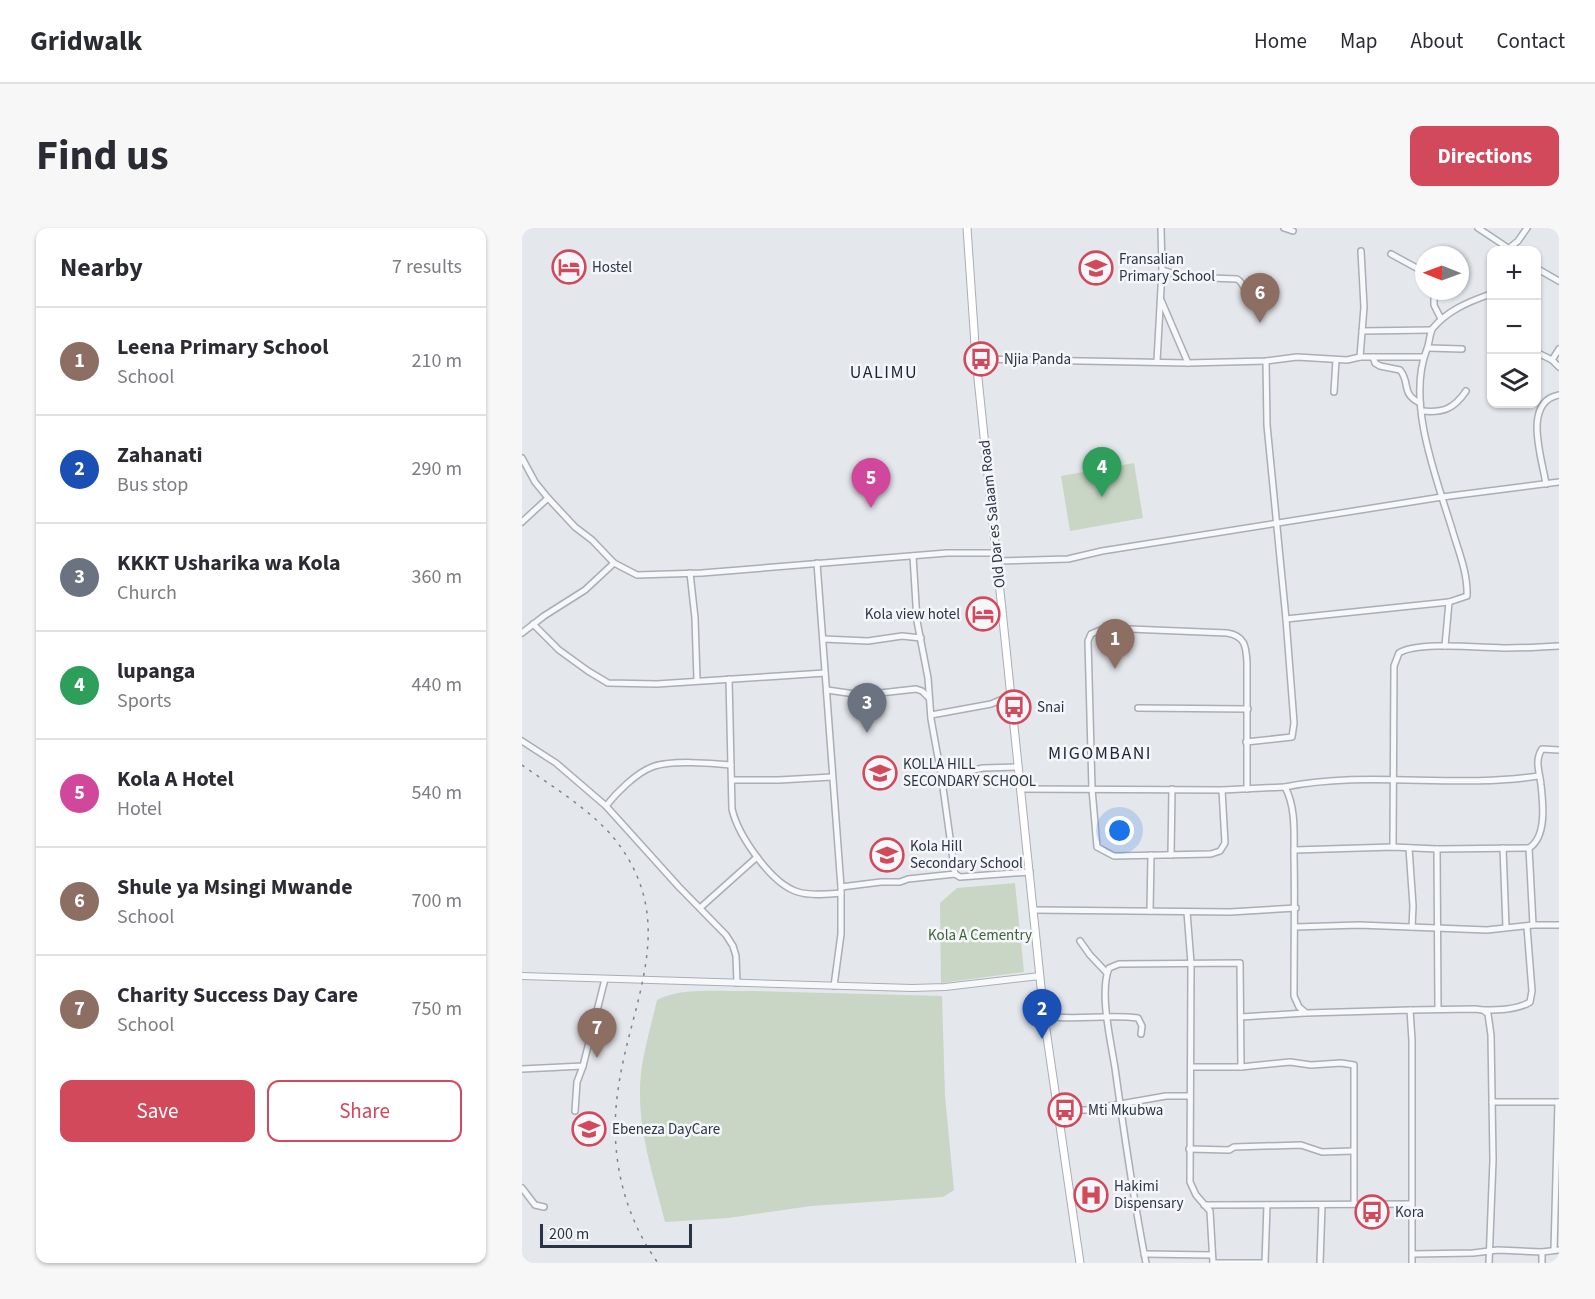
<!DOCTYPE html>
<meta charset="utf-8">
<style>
body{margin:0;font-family:"Source Sans 3",sans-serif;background:#f7f7f7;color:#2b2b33}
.controls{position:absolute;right:18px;top:18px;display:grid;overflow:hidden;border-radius:12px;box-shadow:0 2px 4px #0004}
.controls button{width:54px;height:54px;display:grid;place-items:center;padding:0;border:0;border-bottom:2px solid #e1e1e2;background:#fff;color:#2b2b33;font:30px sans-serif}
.compass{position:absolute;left:893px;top:18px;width:54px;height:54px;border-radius:50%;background:#fff;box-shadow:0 2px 4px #0004;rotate:271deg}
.scale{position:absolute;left:18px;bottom:15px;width:152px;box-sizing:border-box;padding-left:6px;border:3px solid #2b3445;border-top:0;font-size:16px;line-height:21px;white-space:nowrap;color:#2b3445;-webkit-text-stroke:4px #f4f6f9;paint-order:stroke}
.you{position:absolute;left:598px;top:603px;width:21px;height:21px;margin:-15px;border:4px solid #fff;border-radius:50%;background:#1a73e8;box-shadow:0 0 0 9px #1a73e833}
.badge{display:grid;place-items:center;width:39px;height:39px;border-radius:50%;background:#d1495b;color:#fff;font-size:20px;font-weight:700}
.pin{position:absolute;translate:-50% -50px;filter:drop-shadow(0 2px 3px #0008)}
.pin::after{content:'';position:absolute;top:32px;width:21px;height:18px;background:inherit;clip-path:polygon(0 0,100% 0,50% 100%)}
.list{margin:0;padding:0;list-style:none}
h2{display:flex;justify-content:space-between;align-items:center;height:78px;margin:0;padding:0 24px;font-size:26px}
h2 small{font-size:20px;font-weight:400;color:#7c7c81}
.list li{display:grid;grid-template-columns:39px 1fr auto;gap:18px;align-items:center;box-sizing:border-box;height:108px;padding:0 24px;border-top:2px solid #e1e1e2}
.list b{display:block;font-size:22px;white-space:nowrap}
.list p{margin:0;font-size:20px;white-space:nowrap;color:#7c7c81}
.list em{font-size:20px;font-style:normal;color:#7c7c81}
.actions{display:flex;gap:12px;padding:18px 24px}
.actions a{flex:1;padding:14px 0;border:2px solid #d1495b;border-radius:12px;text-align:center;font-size:21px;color:#d1495b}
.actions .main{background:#d1495b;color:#fff}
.icon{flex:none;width:33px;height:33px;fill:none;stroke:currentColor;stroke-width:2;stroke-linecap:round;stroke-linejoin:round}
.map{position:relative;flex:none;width:1037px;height:1035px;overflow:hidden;border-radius:12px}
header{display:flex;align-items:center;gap:36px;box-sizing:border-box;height:84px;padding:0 30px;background:#fff;border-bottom:2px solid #e1e1e2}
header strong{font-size:28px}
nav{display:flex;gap:33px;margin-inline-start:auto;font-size:21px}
.intro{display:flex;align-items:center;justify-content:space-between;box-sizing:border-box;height:144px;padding:0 36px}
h1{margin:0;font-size:42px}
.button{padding:15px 27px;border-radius:12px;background:#d1495b;color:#fff;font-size:21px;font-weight:700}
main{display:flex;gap:36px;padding:0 36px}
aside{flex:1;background:#fff;border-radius:12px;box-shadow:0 2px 4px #0004}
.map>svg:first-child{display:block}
</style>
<header>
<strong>Gridwalk</strong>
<nav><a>Home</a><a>Map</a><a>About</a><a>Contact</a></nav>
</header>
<div class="intro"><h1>Find us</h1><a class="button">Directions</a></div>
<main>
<aside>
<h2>Nearby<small>7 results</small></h2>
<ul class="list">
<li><span class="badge" style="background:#8d6e63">1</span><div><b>Leena Primary School</b><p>School</p></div><em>210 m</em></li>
<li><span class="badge" style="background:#1a4fb4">2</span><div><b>Zahanati</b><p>Bus stop</p></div><em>290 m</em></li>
<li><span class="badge" style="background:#6b7280">3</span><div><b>KKKT Usharika wa Kola</b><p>Church</p></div><em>360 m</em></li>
<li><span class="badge" style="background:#2e9e5b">4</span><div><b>lupanga</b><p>Sports</p></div><em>440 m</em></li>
<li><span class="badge" style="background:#d1479c">5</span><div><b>Kola A Hotel</b><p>Hotel</p></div><em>540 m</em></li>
<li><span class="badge" style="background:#8d6e63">6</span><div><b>Shule ya Msingi Mwande</b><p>School</p></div><em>700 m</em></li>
<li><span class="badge" style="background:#8d6e63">7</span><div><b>Charity Success Day Care</b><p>School</p></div><em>750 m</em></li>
</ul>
<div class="actions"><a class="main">Save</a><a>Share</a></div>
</aside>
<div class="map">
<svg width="1037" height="1035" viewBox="0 0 1037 1035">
<rect width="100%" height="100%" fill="#e4e7ec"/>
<g fill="#c9d6c5">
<path d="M612,235L621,290L548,303L539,248Z"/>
<path d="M493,655L502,744L419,755L418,675L435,660Z"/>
<path d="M230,763L420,768L423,868L432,962L421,969L289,978L206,990L143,994C133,953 118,910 118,867C117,836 128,803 135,772C158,759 203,764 230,763Z"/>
</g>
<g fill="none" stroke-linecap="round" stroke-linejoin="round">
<g stroke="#a9aeb7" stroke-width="8">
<g id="minor">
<path d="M762,0L771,3"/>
<path d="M956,0L989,22"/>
<path d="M986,21L996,13L1005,0"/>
<path d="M869,26L902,44"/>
<path d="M1014,40L1037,53"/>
<path d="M640,42L662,49L715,51C723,55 723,67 730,73H741L750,65"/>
<path d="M912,63V77L919,91"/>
<path d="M639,72L666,135"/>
<path d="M840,103L909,102"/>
<path d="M906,120L940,121"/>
<path d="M1014,124L1030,132L1037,139"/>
<path d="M838,129L842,79L839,23"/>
<path d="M851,129L853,135L858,138L878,142C889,155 878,165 898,175"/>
<path d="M454,131L666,135L744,133L775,129L825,132L838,129H901"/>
<path d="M1030,132L1037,121"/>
<path d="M635,133L640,42L639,0"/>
<path d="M812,164L814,132"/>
<path d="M900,183C921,185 932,181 944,163"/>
<path d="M0,230L13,254L26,270L53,299L70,312L92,335L115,347L180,345L425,325H474"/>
<path d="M1024,256C1020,230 1000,174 1037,167"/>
<path d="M0,294L26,270"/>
<path d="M391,328L395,393L406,450L409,491L417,535L424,543L438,545L461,540L496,539"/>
<path d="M475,333L546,331L580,323L920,269L1037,254"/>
<path d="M295,335L319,659V706L312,758"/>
<path d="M168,345L173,390L175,452"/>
<path d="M764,391L927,374L945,368C946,345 936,322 930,301C914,249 884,173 905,121C908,114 907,106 911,100C925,83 946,74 966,67L969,70"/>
<path d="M11,396L37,422L66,443L86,455L135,456L303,445"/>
<path d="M0,405L22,388L63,362L92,335"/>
<path d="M301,411L346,413L380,408L399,410"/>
<path d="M923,418L927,374"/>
<path d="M207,451L210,581C216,607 249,656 276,664C289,668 305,666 319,665"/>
<path d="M305,462L340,467L394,461L400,463L406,469"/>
<path d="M616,480L726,481"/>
<path d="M409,487L469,476L483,470H490"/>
<path d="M0,513L34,535L84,578L157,659L204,707L211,718L214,728L215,755"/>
<path d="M724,514L770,509L772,495L764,391L745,197L744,133"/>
<path d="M418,538L433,646"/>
<path d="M210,552H257L310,549"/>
<path d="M763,559C846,542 932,561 1016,548"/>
<path d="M499,561L700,562L763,559C774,579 772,606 772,628C773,675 772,721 772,768L777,779L784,785L888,782L890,812V1035"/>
<path d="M700,562L703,615L698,623L689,626L592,628L575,619L570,561L566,413L569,406L583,400L705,405C723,408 724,418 725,434V561"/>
<path d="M84,578C94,565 114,545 130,539C148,532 190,535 209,537"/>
<path d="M871,619L872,438L877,425C896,413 961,420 985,420C1002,420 1020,419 1037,418"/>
<path d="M887,620L891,678L890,699"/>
<path d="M981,620L984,699"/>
<path d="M1007,620L1011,697"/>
<path d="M915,621L916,781"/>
<path d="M772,622L871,619L915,621L1007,620C1025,609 1021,575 1019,557C1018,545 1012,533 1020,521L1037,522"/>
<path d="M649,627L650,561"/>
<path d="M319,659L359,654H378L386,651L433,646L438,649L508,644"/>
<path d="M178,680L235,629"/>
<path d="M511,682L708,684L774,680"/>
<path d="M628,683L629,627"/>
<path d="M665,684L669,735L668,954L674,967L688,983L691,1035"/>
<path d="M773,699L837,697L965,702L1011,697H1037"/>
<path d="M558,713L568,727L585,745"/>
<path d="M888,782L953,781L961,782L966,786L969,807L971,932L967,1035"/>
<path d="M961,782C976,782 995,782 1008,774L1010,763L1005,699"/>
<path d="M522,788C553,793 584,786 616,790L620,798L619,806"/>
<path d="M719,789L783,785"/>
<path d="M670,839H719L768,834L789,837L819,835L832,837V976"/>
<path d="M0,841L61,838L83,751"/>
<path d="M970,874H1037"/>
<path d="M536,882H564L644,868H668"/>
<path d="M53,883L55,854L61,838"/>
<path d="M667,921L707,922L712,919L779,917L800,924L831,923"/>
<path d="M0,960L13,977L22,979"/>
<path d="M682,977L889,976"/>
<path d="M1032,1022L1036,874"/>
<path d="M1020,1024V1035"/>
<path d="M622,1026L690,1027"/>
<path d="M891,1026L951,1025L976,1022L1020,1024L1037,1022"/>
<path d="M624,1035C611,970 602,905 593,840C589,814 577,765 587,740L597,736L718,735L719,839"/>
<path d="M691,1035H743"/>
<path d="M743,1035L745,977"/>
<path d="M798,1035L800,977"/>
</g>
</g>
<g stroke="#a9aeb7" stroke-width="8">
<path id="tertiary" d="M0,748L390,760L423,759L518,748"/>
</g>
<g stroke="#a9aeb7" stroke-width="9">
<path id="secondary" d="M445,0L454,131L522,788L558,1035"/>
</g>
<use href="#minor" stroke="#f7f8fa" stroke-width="5"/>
<use href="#tertiary" stroke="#f7f8fa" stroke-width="6"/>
<use href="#secondary" stroke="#fff" stroke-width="7"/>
<path stroke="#7d8696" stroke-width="1.5" stroke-dasharray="3 6" stroke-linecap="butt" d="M0,537C32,560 71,583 95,614C158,697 108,774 96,862C87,923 100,985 136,1035"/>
</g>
<defs>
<g id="hotel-ring" transform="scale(1.725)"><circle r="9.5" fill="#f4f6f9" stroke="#d1495b" stroke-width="1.5"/><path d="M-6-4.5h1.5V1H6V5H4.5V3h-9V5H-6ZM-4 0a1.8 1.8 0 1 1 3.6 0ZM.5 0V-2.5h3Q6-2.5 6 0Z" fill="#d1495b"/></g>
<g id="school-ring" transform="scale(1.725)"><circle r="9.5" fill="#f4f6f9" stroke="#d1495b" stroke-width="1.5"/><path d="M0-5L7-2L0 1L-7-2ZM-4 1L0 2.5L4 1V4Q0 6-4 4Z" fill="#d1495b"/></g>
<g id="bus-ring" transform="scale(1.725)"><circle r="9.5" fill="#f4f6f9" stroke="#d1495b" stroke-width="1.5"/><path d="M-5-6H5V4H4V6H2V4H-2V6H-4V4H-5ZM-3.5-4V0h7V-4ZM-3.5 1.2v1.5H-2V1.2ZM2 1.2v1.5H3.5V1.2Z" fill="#d1495b"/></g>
<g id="hospital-ring" transform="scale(1.725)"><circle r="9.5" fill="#f4f6f9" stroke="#d1495b" stroke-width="1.5"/><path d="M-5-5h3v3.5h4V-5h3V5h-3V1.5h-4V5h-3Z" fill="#d1495b"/></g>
</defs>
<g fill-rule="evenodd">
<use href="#hotel-ring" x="47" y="39"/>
<use href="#school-ring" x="574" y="40"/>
<use href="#bus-ring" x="459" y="131"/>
<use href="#hotel-ring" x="461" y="386"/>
<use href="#bus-ring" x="492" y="479"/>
<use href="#school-ring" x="358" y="545"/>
<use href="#school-ring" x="365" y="627"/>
<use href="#bus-ring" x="543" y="882"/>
<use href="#school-ring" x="67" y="901"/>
<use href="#hospital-ring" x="569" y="967"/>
<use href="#bus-ring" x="850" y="984"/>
</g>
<g text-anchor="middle" stroke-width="5" stroke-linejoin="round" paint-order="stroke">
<g font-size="15" fill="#2b3445" stroke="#f4f6f9" text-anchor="start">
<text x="597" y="36">Fransalian<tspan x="597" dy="17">Primary School</tspan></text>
<text x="70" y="44">Hostel</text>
<text x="482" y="136">Njia Panda</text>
<text x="438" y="391" text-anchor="end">Kola view hotel</text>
<text x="515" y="484">Snai</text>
<text x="381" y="541">KOLLA HILL<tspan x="381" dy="17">SECONDARY SCHOOL</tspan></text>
<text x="388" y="623">Kola Hill<tspan x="388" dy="17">Secondary School</tspan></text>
<text x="566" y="887">Mti Mkubwa</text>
<text x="90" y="906">Ebeneza DayCare</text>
<text x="592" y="963">Hakimi<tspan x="592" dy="17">Dispensary</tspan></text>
<text x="873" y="989">Kora</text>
</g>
<g font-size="15" fill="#2b3445" stroke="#f4f6f9">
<text transform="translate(470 286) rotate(-96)" y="5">Old Dar es Salaam Road</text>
</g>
<g font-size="15" fill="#3f6138" stroke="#f4f6f9">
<text x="458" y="712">Kola A Cementry</text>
</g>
<g font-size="18" letter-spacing="1.5" fill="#1d2536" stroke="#f4f6f9">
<text x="362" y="150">UALIMU</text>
<text x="578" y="531">MIGOMBANI</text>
</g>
</g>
</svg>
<div class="controls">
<button>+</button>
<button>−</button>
<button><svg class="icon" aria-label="layers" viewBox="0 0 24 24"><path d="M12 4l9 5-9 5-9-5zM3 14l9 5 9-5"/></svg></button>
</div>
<svg class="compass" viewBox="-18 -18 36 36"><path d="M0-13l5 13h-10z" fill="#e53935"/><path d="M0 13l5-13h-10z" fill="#7c7c81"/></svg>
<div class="scale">200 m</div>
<div class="you"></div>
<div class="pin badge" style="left:593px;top:441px;background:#8d6e63">1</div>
<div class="pin badge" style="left:520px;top:811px;background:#1a4fb4">2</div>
<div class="pin badge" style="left:345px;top:505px;background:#6b7280">3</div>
<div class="pin badge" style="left:580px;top:269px;background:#2e9e5b">4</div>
<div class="pin badge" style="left:349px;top:280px;background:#d1479c">5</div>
<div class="pin badge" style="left:738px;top:95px;background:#8d6e63">6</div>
<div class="pin badge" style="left:75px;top:830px;background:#8d6e63">7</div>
</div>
</main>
